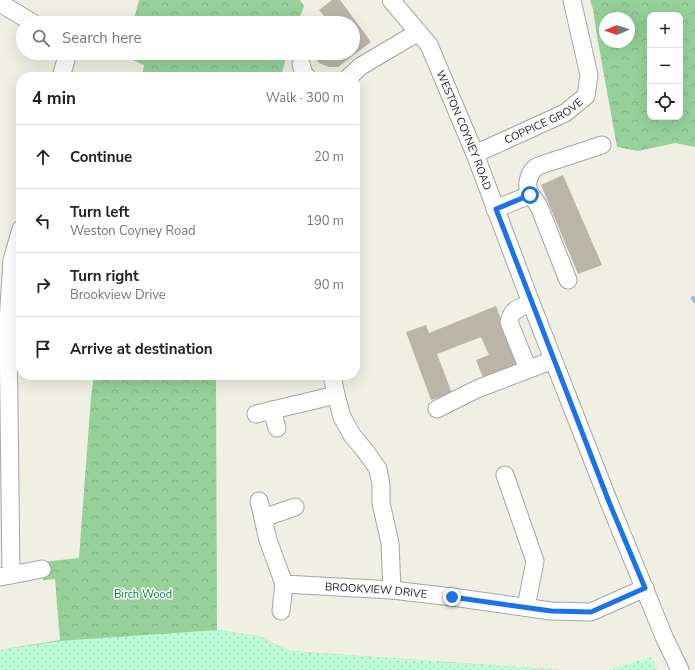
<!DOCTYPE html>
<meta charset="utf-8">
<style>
body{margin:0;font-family:"Nunito Sans",sans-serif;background:#f6f6f6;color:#222}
.controls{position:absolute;right:12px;top:12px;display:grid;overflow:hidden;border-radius:8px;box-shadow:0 4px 16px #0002}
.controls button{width:36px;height:36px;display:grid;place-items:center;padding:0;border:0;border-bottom:1px solid #e0e0e0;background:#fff;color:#222;font:20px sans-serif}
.compass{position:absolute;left:599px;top:12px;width:36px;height:36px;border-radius:50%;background:#fff;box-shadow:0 4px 16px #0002;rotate:268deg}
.stop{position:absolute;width:12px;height:12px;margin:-9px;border:3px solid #1a73e8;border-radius:50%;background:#fff}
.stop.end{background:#1a73e8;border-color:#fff;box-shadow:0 1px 4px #0008}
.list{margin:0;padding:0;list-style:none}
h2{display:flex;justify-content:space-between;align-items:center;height:52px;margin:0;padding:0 16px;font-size:17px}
h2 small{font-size:13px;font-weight:400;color:#767676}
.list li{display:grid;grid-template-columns:26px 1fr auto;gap:12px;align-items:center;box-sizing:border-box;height:64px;padding:0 16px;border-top:1px solid #e0e0e0}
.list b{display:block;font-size:15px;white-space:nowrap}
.list p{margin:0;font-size:13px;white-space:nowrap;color:#767676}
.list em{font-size:13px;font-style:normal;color:#767676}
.icon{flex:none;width:22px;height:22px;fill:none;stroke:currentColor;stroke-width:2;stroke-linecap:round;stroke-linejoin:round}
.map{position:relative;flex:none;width:695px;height:670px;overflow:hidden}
.search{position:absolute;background:#fff;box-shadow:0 4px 16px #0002;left:16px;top:16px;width:344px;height:44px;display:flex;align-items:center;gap:10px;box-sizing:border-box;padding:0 14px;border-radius:22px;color:#767676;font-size:15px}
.panel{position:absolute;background:#fff;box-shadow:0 4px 16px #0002;left:16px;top:72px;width:344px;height:308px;border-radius:16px}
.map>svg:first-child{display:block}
</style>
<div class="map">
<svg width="695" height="670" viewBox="0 0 695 670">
<defs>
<pattern id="forest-crowns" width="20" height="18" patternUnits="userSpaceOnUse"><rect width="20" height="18" fill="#95d199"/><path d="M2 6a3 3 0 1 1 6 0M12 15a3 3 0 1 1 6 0" fill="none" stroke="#80b383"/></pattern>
<pattern id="park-dots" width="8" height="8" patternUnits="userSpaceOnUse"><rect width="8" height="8" fill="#bdfcd8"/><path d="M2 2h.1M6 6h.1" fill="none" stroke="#a2d8b9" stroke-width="1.8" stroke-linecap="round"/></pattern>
</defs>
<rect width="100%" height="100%" fill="#efefe3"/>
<g fill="url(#forest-crowns)" fill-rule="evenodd">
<path d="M139,0H300L304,6L298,23H133Z"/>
<path d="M590,0H695V147L675,143L638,151L617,147L597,36L593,9ZM650,15H680V117H650ZM605,18H629V42H605Z"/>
<path d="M124,53H287L281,77H142L144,65L124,56Z"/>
<path d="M94,375H217L216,382L217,630L258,636L289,651L560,670H0V650L60,640L55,579L43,580L42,562L79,558L91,397Z"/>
</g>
<g fill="url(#park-dots)">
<path d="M217,630L258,636L289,651L560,670H0V650L60,641Z"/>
<path d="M652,657L657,670H608Z"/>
</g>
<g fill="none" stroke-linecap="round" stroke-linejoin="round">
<path stroke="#a1bbe0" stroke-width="4.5" d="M693,298L695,301"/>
</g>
<g fill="#b9b5a9">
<path d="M332,0H340L371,42L338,67H329L319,63L311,53H353V23H315L324,16L319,10Z"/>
<path d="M563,175L602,265L578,274L541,185Z"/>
<path d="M496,306L518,366L483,378L476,360L489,355L481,337L437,354L452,393L431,400L406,332L426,325L429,333Z"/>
</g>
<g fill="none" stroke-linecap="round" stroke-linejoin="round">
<g stroke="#a5a5a5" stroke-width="19">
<g id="minor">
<path id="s1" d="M391,0L429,45L475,154L531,303L609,502L665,639L680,670"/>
<path d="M0,3L33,23"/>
<path d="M301,64L304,74L307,77"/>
<path d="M61,77L68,53"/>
<path d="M349,77L361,66L410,37L419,33"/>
<path id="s2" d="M475,154L565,113L586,96L589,75L572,0"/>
<path d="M495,209L530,195"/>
<path d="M568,280L540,209C538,203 534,200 531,195C525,188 528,174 535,168C536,167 540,165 541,165L602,145"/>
<path d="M528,369L509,322C512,308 520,308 531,303"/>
<path d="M332,375L336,395"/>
<path d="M437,409L477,389L553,360"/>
<path d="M272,410L277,428"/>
<path d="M256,414L336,395L342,417L352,435L366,452L378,469L381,485V503L390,543L392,590"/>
<path d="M505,475L535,561L526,607"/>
<path id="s3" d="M259,501L268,540L284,584L392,590L452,597L551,611L591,612L645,588"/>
<path d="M263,518L295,507"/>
<path d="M11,575L42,569"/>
<path d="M0,577L11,575L8,322L12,260L21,229"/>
<path d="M281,611L284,584"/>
</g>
</g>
<use href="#minor" stroke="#fff" stroke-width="17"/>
</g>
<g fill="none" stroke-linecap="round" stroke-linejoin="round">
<path stroke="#1a73e8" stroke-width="5" d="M452,597L551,611L591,612L645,588L609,502L496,209L530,195"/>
</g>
<g text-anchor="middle" stroke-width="3" stroke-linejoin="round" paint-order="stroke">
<g font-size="11" fill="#1e1e1e" stroke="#fff">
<text dy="4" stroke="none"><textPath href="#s2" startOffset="76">COPPICE GROVE</textPath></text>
<text dy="4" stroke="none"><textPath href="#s1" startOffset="151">WESTON COYNEY ROAD</textPath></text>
<text dy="4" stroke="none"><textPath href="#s3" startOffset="179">BROOKVIEW DRIVE</textPath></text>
</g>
<g font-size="11" fill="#05823c" stroke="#fff">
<text x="143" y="598">Birch Wood</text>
</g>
</g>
</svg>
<div class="controls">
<button>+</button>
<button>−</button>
<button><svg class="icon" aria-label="locate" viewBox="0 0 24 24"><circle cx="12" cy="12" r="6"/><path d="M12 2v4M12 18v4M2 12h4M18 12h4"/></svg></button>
</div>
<svg class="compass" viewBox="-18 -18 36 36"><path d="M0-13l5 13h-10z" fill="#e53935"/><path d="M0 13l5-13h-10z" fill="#767676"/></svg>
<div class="stop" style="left:530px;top:195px"></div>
<div class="stop end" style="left:452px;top:597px"></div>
<div class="search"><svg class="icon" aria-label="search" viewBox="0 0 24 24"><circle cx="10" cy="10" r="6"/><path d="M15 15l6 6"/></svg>Search here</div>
<section class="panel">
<h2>4 min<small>Walk · 300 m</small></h2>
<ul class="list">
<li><svg class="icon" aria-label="ahead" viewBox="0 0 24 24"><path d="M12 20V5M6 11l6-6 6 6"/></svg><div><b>Continue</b></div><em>20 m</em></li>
<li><svg class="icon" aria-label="left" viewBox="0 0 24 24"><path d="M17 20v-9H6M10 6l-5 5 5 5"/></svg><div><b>Turn left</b><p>Weston Coyney Road</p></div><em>190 m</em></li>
<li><svg class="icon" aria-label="right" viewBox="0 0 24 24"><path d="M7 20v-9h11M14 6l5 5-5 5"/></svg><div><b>Turn right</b><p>Brookview Drive</p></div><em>90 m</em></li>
<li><svg class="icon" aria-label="arrive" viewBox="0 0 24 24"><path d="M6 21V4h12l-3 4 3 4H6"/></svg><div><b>Arrive at destination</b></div></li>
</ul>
</section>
</div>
